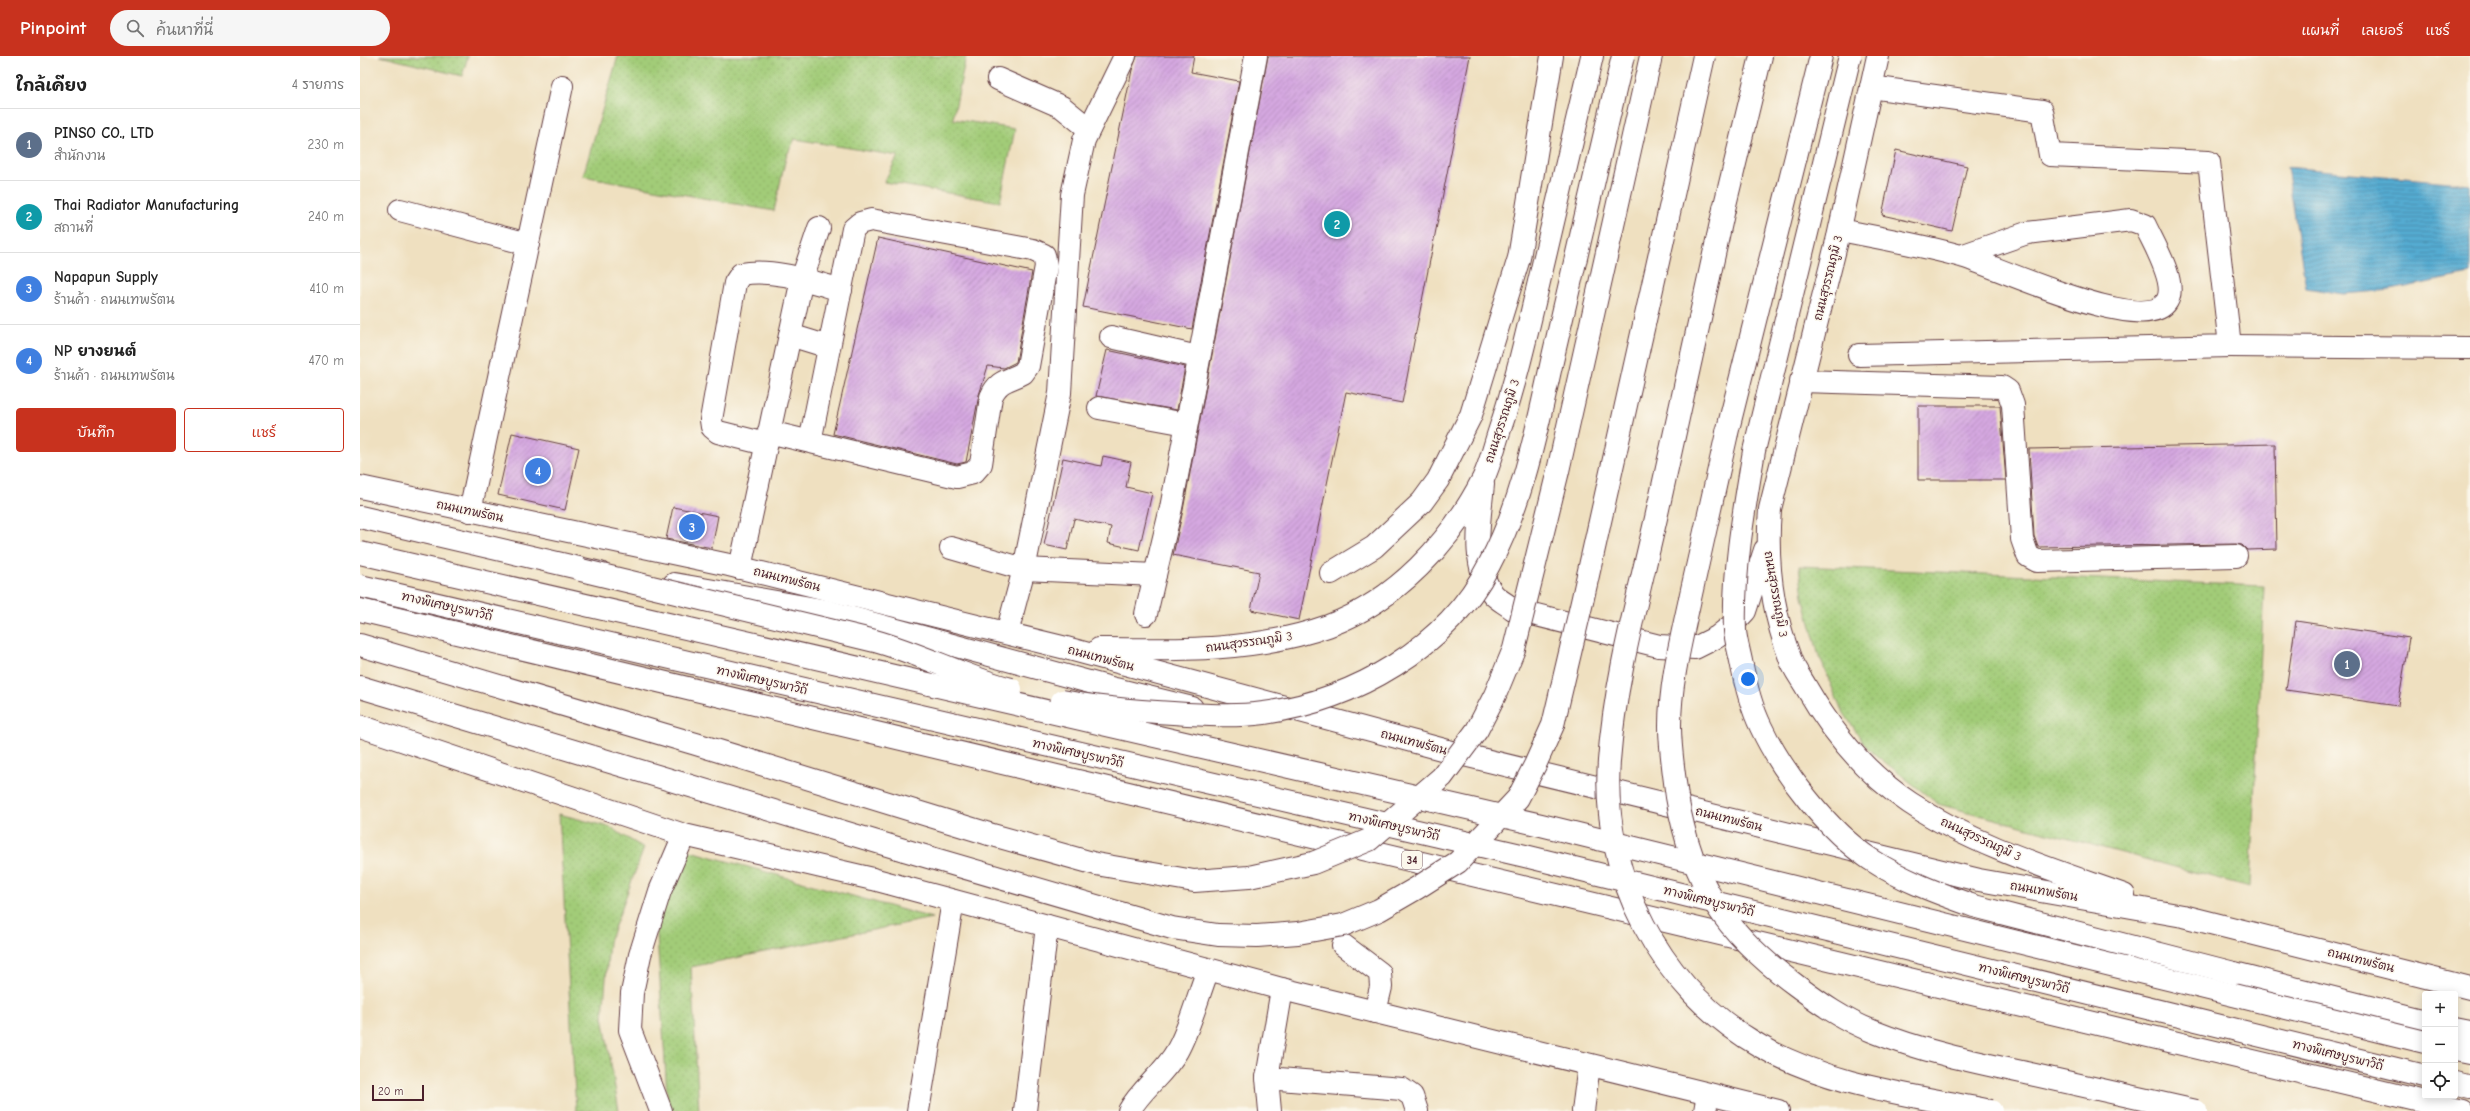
<!DOCTYPE html>
<html lang="th">
<meta charset="utf-8">
<style>
body{margin:0;font-family:"Comic Neue","Playpen Sans Thai",sans-serif;background:#f6f6f6;color:#222}
.controls{position:absolute;right:12px;bottom:12px;display:grid;overflow:hidden;border-radius:4px;box-shadow:0 2px 10px #0003}
.controls button{width:36px;height:36px;display:grid;place-items:center;padding:0;border:0;border-bottom:1px solid #e0e0e0;background:#fff;color:#222;font:20px sans-serif}
.scale{position:absolute;left:12px;bottom:10px;width:52px;box-sizing:border-box;padding-left:4px;border:2px solid #4a1f2b;border-top:0;font-size:11px;line-height:14px;white-space:nowrap;color:#4a1f2b;-webkit-text-stroke:3px #fbf7ec;paint-order:stroke}
.you{position:absolute;left:1388px;top:623px;width:14px;height:14px;margin:-10px;border:3px solid #fff;border-radius:50%;background:#1a73e8;box-shadow:0 0 0 6px #1a73e833}
.badge{display:grid;place-items:center;width:26px;height:26px;border-radius:50%;background:#c8321e;color:#fff;font-size:13px;font-weight:700}
.pin{position:absolute;translate:-50% -50%;border:2px solid #fff;box-shadow:0 1px 4px #0006}
.list{margin:0;padding:0;list-style:none}
h2{display:flex;justify-content:space-between;align-items:center;height:52px;margin:0;padding:0 16px;font-size:17px}
h2 small{font-size:13px;font-weight:400;color:#767676}
.list li{display:grid;grid-template-columns:26px 1fr auto;gap:12px;align-items:center;box-sizing:border-box;height:72px;padding:0 16px;border-top:1px solid #e0e0e0}
.list b{display:block;font-size:15px;white-space:nowrap}
.list p{margin:0;font-size:13px;white-space:nowrap;color:#767676}
.list em{font-size:13px;font-style:normal;color:#767676}
.actions{display:flex;gap:8px;padding:12px 16px}
.actions a{flex:1;padding:9px 0;border:1px solid #c8321e;border-radius:4px;text-align:center;font-size:14px;color:#c8321e}
.actions .main{background:#c8321e;color:#fff}
.icon{flex:none;width:22px;height:22px;fill:none;stroke:currentColor;stroke-width:2;stroke-linecap:round;stroke-linejoin:round}
.map{position:relative;flex:none;width:2110px;height:1055px;overflow:hidden}
header{display:flex;align-items:center;gap:24px;box-sizing:border-box;height:56px;padding:0 20px;background:#c8321e;color:#fff}
header strong{font-size:19px}
nav{display:flex;gap:22px;margin-inline-start:auto;font-size:14px}
.search{width:280px;height:36px;background:#f6f6f6;display:flex;align-items:center;gap:10px;box-sizing:border-box;padding:0 14px;border-radius:22px;color:#767676;font-size:15px}
main{display:flex}
aside{flex:1;background:#fff}
.map>svg:first-child{display:block}
</style>
<header>
<strong>Pinpoint</strong>
<div class="search"><svg class="icon" aria-label="search" viewBox="0 0 24 24"><circle cx="10" cy="10" r="6"/><path d="M15 15l6 6"/></svg>ค้นหาที่นี่</div>
<nav><a>แผนที่</a><a>เลเยอร์</a><a>แชร์</a></nav>
</header>
<main>
<aside>
<h2>ใกล้เคียง<small>4 รายการ</small></h2>
<ul class="list">
<li><span class="badge" style="background:#5c6f8a">1</span><div><b>PINSO CO., LTD</b><p>สำนักงาน</p></div><em>230 m</em></li>
<li><span class="badge" style="background:#0f9aa8">2</span><div><b>Thai Radiator Manufacturing</b><p>สถานที่</p></div><em>240 m</em></li>
<li><span class="badge" style="background:#3f7fe0">3</span><div><b>Napapun Supply</b><p>ร้านค้า · ถนนเทพรัตน</p></div><em>410 m</em></li>
<li><span class="badge" style="background:#3f7fe0">4</span><div><b>NP ยางยนต์</b><p>ร้านค้า · ถนนเทพรัตน</p></div><em>470 m</em></li>
</ul>
<div class="actions"><a class="main">บันทึก</a><a>แชร์</a></div>
</aside>
<div class="map">
<svg width="2110" height="1055" viewBox="0 0 2110 1055">
<defs>
<pattern id="grass-dots" width="8" height="8" patternUnits="userSpaceOnUse"><rect width="8" height="8" fill="#a2cc78"/><path d="M2 2h.1M6 6h.1" fill="none" stroke="#8daf68" stroke-width="1.8" stroke-linecap="round"/></pattern>
<pattern id="water-rules" width="6" height="5" patternUnits="userSpaceOnUse"><rect width="6" height="5" fill="#54abd1"/><path d="M0 2.5h6" fill="none" stroke="#488baa"/></pattern>
<pattern id="building-hatch" width="6" height="6" patternUnits="userSpaceOnUse"><rect width="6" height="6" fill="#d5a8e1"/><path d="M-1 1l2-2M0 6l6-6M5 7l2-2" fill="none" stroke="#af88b7"/></pattern>
</defs>
<rect width="100%" height="100%" fill="#fbf7ec"/>
<filter id="ink" filterUnits="userSpaceOnUse"><feTurbulence type="fractalNoise" baseFrequency=".025" numOctaves="2"/><feDisplacementMap in="SourceGraphic" scale="8" xChannelSelector="R" yChannelSelector="G"/><feConvolveMatrix kernelMatrix="1 2 1 2 8 2 1 2 1" color-interpolation-filters="sRGB"/></filter>
<filter id="wash" filterUnits="userSpaceOnUse"><feTurbulence type="fractalNoise" baseFrequency=".012" numOctaves="4" result="noise"/><feDisplacementMap in="SourceGraphic" scale="16" xChannelSelector="R" yChannelSelector="G"/><feGaussianBlur stdDeviation="0.9" result="paint"/><feColorMatrix in="noise" values="0 0 0 0 0 0 0 0 0 0 0 0 0 0 0 0 0 1.4 0 .05"/><feComposite in="paint" operator="in"/></filter>
<g filter="url(#wash)">
<rect width="100%" height="100%" fill="#efe0c0"/>
<g fill="url(#grass-dots)" stroke="#767652">
<path d="M20,0H108L102,20Z"/>
<path d="M258,0H606L593,63L655,73L640,146L524,126L538,100L435,83L426,101L414,155L223,120Z"/>
<path d="M1439,510L1904,530L1890,831L1578,748L1507,692L1480,651L1458,597L1443,541Z"/>
<path d="M199,758L249,771L284,792L249,886L243,960L259,1055H216Z"/>
<path d="M327,794L572,862L331,911L339,1055H308L296,862Z"/>
</g>
<path fill="url(#water-rules)" stroke="#4f657e" d="M1927,111L2110,128V218L2031,234L1983,238L1946,232Z"/>
<g id="blocks">
<g fill="url(#building-hatch)">
<path d="M777,0H834L831,16L879,25L832,273L723,251L772,14Z"/>
<path d="M908,0H1110L1042,347L986,336L939,564L891,554L899,516L813,499L823,454Z"/>
<path d="M1536,94L1607,110L1592,175L1522,159Z"/>
<path d="M518,182L672,216L656,306L644,312L628,310L619,339L606,406L597,408L473,378Z"/>
<path d="M747,294L825,311L817,354L736,340Z"/>
<path d="M1558,350H1640L1646,424H1558Z"/>
<path d="M152,377L219,392L205,454L138,439Z"/>
<path d="M1915,388L1917,493L1887,494L1882,489L1876,488L1678,491L1674,480L1669,393Z"/>
<path d="M743,400L771,406L766,431L792,437L779,494L748,487L751,471L714,463L707,494L684,489L703,402L741,410Z"/>
<path d="M313,451L358,460L352,492L306,483Z"/>
<path d="M1936,565L2049,582L2038,650L1926,634Z"/>
</g>
</g>
</g>
<g filter="url(#ink)">
<use href="#blocks" fill-opacity="0" stroke="#633c41" stroke-width="1"/>
<g fill="none" stroke-linecap="round" stroke-linejoin="round">
<g stroke="#633c41" stroke-width="24">
<g id="minor">
<path d="M638,23L702,51L729,73"/>
<path d="M40,154L168,188"/>
<path d="M1480,174C1520,182 1562,189 1601,200C1634,209 1785,282 1807,245C1818,227 1793,187 1785,169L1771,164L1667,177L1601,200"/>
<path d="M430,279L469,291"/>
<path d="M751,281L838,301"/>
<path d="M1870,290L2110,292"/>
<path d="M1499,299L1870,290L1849,106L1690,99L1682,55L1511,31"/>
<path d="M1441,325L1642,331L1648,335L1653,349L1662,483L1668,500L1677,505L1876,500"/>
<path d="M739,352L826,368"/>
<path d="M409,376L597,421L613,417L621,408L631,341C639,323 649,325 663,317L668,310L686,210L684,199L673,194L511,164L500,167L493,173L450,386"/>
<path d="M406,388L358,376L352,371L351,364L375,227L381,218C413,212 450,225 481,234"/>
<path d="M110,455L202,30"/>
<path d="M591,492L664,513L795,519L811,452L896,0"/>
<path d="M380,512L442,223L459,172"/>
<path d="M971,517L1014,491L1062,446L1078,424L1111,359L1159,202L1192,0"/>
<path d="M786,558L795,519"/>
<path d="M647,577L664,513L700,337L712,139L724,84L765,0"/>
<path d="M983,889L1020,917L1021,931L1015,956"/>
<path d="M907,1022L1042,1033L1052,1040L1057,1055"/>
<path d="M301,1055L270,974L272,937L280,899L300,835L324,779"/>
<path d="M558,1055L593,845"/>
<path d="M665,1055L687,870"/>
<path d="M769,1055C781,1033 804,1018 817,995C830,972 838,939 848,914"/>
<path d="M910,1055L907,1022L922,933"/>
<path d="M1223,1055L1229,1009"/>
<path d="M1345,1055L1348,1038"/>
</g>
</g>
<g stroke="#633c41" stroke-width="24">
<g id="major">
<path d="M1518,0L1478,181L1410,453C1406,503 1412,555 1430,602C1433,612 1441,622 1446,631C1472,676 1506,718 1550,747C1615,790 1691,813 1764,839"/>
<path d="M1364,153L1401,0"/>
<path d="M1123,428C1120,464 1110,507 1133,538C1138,544 1147,548 1153,553L1299,590L1335,592L1357,581L1372,569L1385,555L1405,494"/>
<path d="M0,431L369,509L706,592L1096,697L1619,824L1823,860L2110,932"/>
<path d="M739,593C816,594 895,596 968,570C1036,545 1091,486 1123,423C1130,409 1134,391 1139,376C1157,323 1169,268 1182,213C1198,142 1216,71 1232,0"/>
<path d="M0,631L544,794"/>
<path d="M0,670L324,779L513,823L922,933L1418,1055"/>
</g>
</g>
<g stroke="#633c41" stroke-width="24">
<g id="highway">
<path d="M1367,377L1461,0"/>
<path d="M1198,415L1291,0"/>
<path d="M0,461L240,517"/>
<path d="M314,528L467,555L755,633L832,652"/>
<path d="M0,554L2103,1055"/>
<path d="M0,589L336,688L629,778"/>
<path d="M1874,917L2065,965"/>
<path d="M2095,973L2110,976"/>
<path d="M2095,994L2110,997"/>
<path d="M2095,1027L2110,1031"/>
</g>
</g>
<use href="#minor" stroke="#fff" stroke-width="22"/>
<use href="#major" stroke="#fff" stroke-width="22"/>
<use href="#highway" stroke="#fff" stroke-width="22"/>
<g stroke="#633c41" stroke-width="24" stroke-linecap="butt">
<g id="major-bridge">
<path d="M1364,153C1341,256 1319,359 1296,462C1278,542 1255,623 1249,705C1241,820 1300,933 1400,990C1470,1030 1553,1039 1631,1055"/>
<path d="M544,794L812,872L858,879L897,880L938,877L983,869L1019,854L1057,832L1098,806L1158,742L1175,709L1193,669L1222,546L1344,0"/>
</g>
</g>
<g stroke="#633c41" stroke-width="24" stroke-linecap="butt">
<g id="highway-bridge">
<path d="M1490,0L1394,395C1384,454 1373,514 1375,575C1376,585 1379,595 1381,605C1385,626 1391,651 1401,671C1422,716 1468,775 1510,803C1542,824 1577,837 1614,850L1874,917"/>
<path d="M1367,377C1355,431 1343,484 1331,538C1322,581 1310,625 1310,670C1310,694 1314,718 1317,741C1332,829 1366,878 1437,930C1461,948 1484,964 1512,975C1561,995 1614,1006 1666,1017C1722,1030 1779,1042 1836,1055"/>
<path d="M0,497L1181,769L2065,986"/>
<path d="M221,514L515,585C562,598 604,621 651,633"/>
<path d="M0,530L1165,800L2065,1020"/>
<path d="M702,645C739,652 776,655 813,657C843,659 874,661 904,657C994,644 1087,592 1129,509C1165,442 1178,366 1195,292C1218,194 1240,97 1263,0"/>
<path d="M629,778L736,808L834,825L889,821L953,807L1009,784L1082,721L1117,674L1135,639L1154,593L1198,415"/>
</g>
</g>
<use href="#major-bridge" stroke="#fff" stroke-width="22"/>
<use href="#highway-bridge" stroke="#fff" stroke-width="22"/>
</g>
</g>
<g text-anchor="middle" stroke-width="3" stroke-linejoin="round" paint-order="stroke">
<rect fill="#fbf7ec" stroke="#7f6065" stroke-width="1" x="1042" y="795" width="20" height="18" rx="3"/>
<g font-size="11" font-weight="bold" fill="#4a1f2b">
<text x="1052" y="808">34</text>
</g>
<g font-size="12" fill="#4a1f2b" stroke="#fbf7ec">
<text transform="translate(1468 222) rotate(-76)" y="4">ถนนสุวรรณภูมิ 3</text>
<text transform="translate(1142 365) rotate(-72)" y="4">ถนนสุวรรณภูมิ 3</text>
<text transform="translate(110 455) rotate(12)" y="4">ถนนเทพรัตน</text>
<text transform="translate(427 523) rotate(14)" y="4">ถนนเทพรัตน</text>
<text transform="translate(1416 538) rotate(80)" y="4">ถนนสุวรรณภูมิ 3</text>
<text transform="translate(87 550) rotate(13)" y="4">ทางพิเศษบูรพาวิถี</text>
<text transform="translate(889 586) rotate(-8)" y="4">ถนนสุวรรณภูมิ 3</text>
<text transform="translate(741 602) rotate(15)" y="4">ถนนเทพรัตน</text>
<text transform="translate(402 624) rotate(13)" y="4">ทางพิเศษบูรพาวิถี</text>
<text transform="translate(1054 686) rotate(15)" y="4">ถนนเทพรัตน</text>
<text transform="translate(718 697) rotate(13)" y="4">ทางพิเศษบูรพาวิถี</text>
<text transform="translate(1369 763) rotate(14)" y="4">ถนนเทพรัตน</text>
<text transform="translate(1034 770) rotate(13)" y="4">ทางพิเศษบูรพาวิถี</text>
<text transform="translate(1621 783) rotate(25)" y="4">ถนนสุวรรณภูมิ 3</text>
<text transform="translate(1684 835) rotate(10)" y="4">ถนนเทพรัตน</text>
<text transform="translate(1349 845) rotate(14)" y="4">ทางพิเศษบูรพาวิถี</text>
<text transform="translate(2001 904) rotate(14)" y="4">ถนนเทพรัตน</text>
<text transform="translate(1664 922) rotate(14)" y="4">ทางพิเศษบูรพาวิถี</text>
<text transform="translate(1978 999) rotate(14)" y="4">ทางพิเศษบูรพาวิถี</text>
</g>
</g>
</svg>
<div class="controls">
<button>+</button>
<button>−</button>
<button><svg class="icon" aria-label="locate" viewBox="0 0 24 24"><circle cx="12" cy="12" r="6"/><path d="M12 2v4M12 18v4M2 12h4M18 12h4"/></svg></button>
</div>
<div class="scale">20 m</div>
<div class="you"></div>
<div class="pin badge" style="left:1987px;top:608px;background:#5c6f8a">1</div>
<div class="pin badge" style="left:977px;top:168px;background:#0f9aa8">2</div>
<div class="pin badge" style="left:332px;top:471px;background:#3f7fe0">3</div>
<div class="pin badge" style="left:178px;top:415px;background:#3f7fe0">4</div>
</div>
</main>
